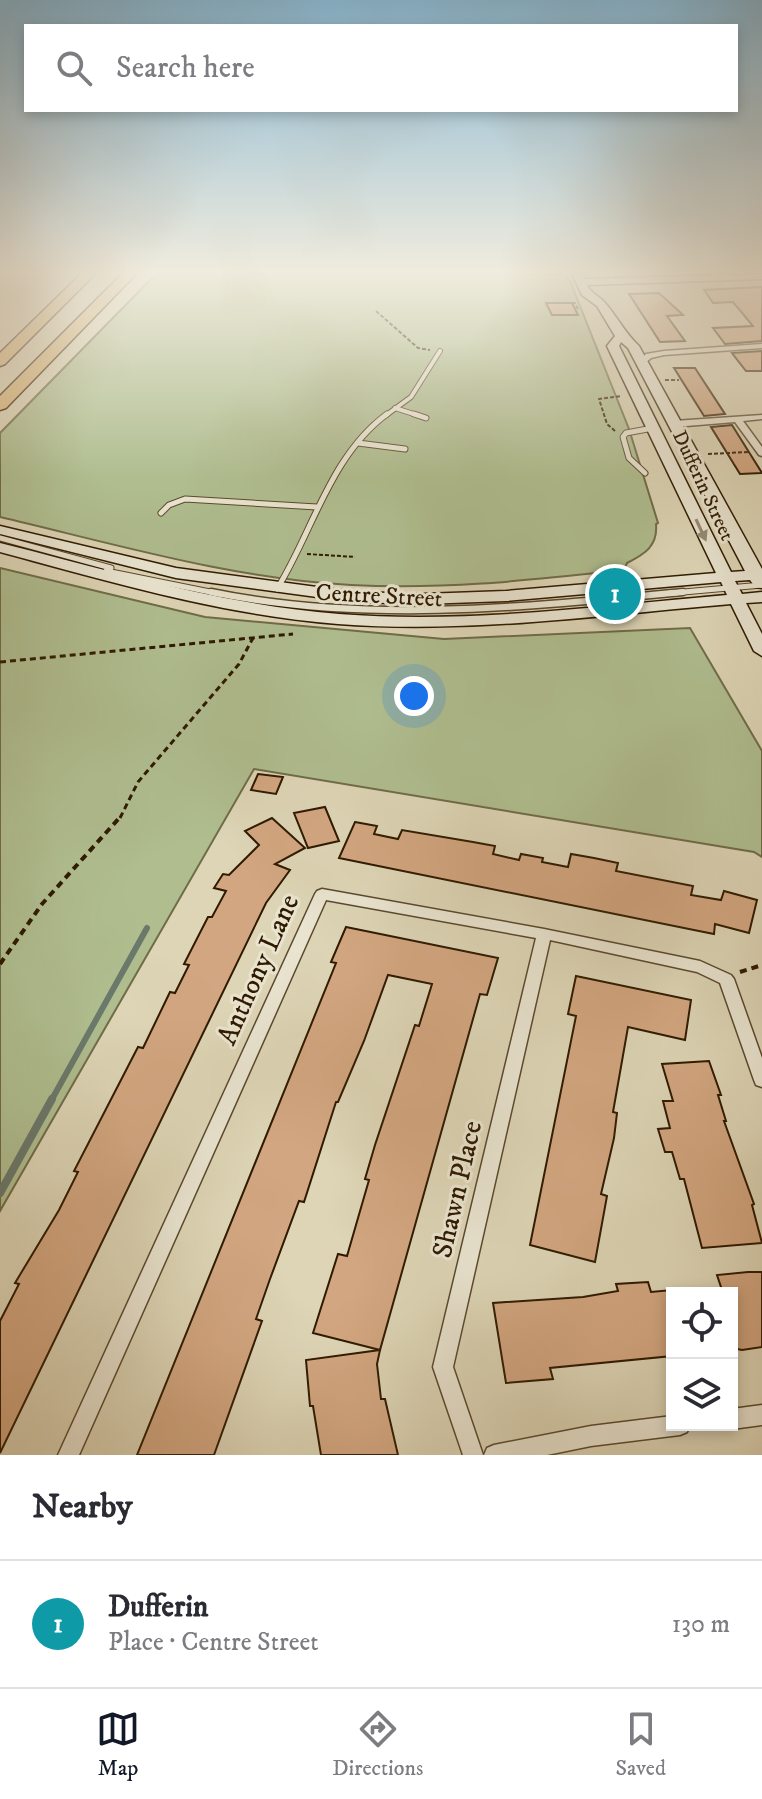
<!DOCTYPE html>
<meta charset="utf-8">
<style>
body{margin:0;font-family:"IM FELL DW Pica",serif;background:#f2f2f3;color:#2b2b33}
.controls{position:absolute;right:24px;bottom:24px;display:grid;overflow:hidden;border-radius:0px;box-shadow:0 4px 12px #0003}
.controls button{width:72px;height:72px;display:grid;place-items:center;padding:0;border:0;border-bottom:2px solid #e1e1e2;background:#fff;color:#2b2b33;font:40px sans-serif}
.you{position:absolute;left:414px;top:696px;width:28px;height:28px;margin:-20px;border:6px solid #fff;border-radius:50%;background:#1a73e8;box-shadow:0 0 0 12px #1a73e833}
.badge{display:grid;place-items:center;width:52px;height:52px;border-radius:50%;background:#111827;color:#fff;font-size:26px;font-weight:700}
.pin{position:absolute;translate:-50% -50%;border:4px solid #fff;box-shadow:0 2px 8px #0006}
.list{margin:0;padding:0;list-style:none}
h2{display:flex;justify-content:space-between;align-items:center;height:104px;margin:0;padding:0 32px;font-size:34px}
h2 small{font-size:26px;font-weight:400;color:#7c7c81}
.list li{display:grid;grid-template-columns:52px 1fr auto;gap:24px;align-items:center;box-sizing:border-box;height:128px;padding:0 32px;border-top:2px solid #e1e1e2}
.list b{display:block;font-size:30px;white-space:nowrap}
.list p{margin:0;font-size:26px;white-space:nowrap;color:#7c7c81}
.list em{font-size:26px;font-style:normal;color:#7c7c81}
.icon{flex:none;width:44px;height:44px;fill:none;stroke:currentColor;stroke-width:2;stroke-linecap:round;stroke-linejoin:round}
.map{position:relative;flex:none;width:762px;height:1455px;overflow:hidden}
.search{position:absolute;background:#fff;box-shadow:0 4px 12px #0003;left:24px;right:24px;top:24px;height:88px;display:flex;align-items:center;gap:20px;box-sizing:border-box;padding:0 28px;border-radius:0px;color:#7c7c81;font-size:30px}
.sheet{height:232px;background:#fff}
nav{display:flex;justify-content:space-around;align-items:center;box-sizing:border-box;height:112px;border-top:2px solid #e1e1e2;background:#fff;font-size:22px;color:#7c7c81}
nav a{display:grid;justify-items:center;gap:4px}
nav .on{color:#111827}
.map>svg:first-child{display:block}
</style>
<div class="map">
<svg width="762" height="1455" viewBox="0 0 762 1455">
<rect width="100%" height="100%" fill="#ddd5b6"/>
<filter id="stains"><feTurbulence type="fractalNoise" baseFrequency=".0025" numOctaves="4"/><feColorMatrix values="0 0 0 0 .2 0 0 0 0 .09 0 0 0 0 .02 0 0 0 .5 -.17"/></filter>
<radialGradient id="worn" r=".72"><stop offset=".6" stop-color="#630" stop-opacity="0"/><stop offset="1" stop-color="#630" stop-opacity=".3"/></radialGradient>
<g fill="#afbd8f" stroke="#6f6c48" stroke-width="2">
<path d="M156,274H564L570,281L629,429L658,523L656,524C658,546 645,554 627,563L624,570C531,580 445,590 351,585C233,579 115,544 0,517V433Z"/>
<path d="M0,568L205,617L444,639L690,628L762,751V857L754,852L254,769L0,1211Z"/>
</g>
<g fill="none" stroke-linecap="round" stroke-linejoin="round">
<path stroke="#6b796b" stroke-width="6" d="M51,1101L147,928"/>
<path stroke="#6b796b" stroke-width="8" d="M0,1193L52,1099"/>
</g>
<g fill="#d2a680" stroke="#2f1a00" stroke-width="2">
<path d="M762,287V341L725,344L713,328L753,326L733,302L713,303L704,290Z"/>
<path d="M659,293L683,315L667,316L685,341L660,342L629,294Z"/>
<path d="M546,303H572L578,315H552Z"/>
<path d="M762,351V371H746L732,353Z"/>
<path d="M674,368H695L725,414L704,416Z"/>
<path d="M732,425L762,473L740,474L711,427Z"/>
<path d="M258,774L283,777L276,794L251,790Z"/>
<path d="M325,807L339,841L308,848L294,813Z"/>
<path d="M272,818L305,848L275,864L290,870L266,903L0,1453V1321L19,1284L15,1283L59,1210L78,1172L74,1171L138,1047L143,1048L170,992L175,993L189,965L184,964L208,917H212L226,891L214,888L223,874L229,875L259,845L245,831Z"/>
<path d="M355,822L377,826L374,834L398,839L402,830L473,842L495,846L493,854L519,860L521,854L543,858L542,862L568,867L571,854L594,858L618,863L616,871L693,886L691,895L721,900L724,891L757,900L749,933L715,924L714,934L689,929L339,858Z"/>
<path d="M346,927L498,958L487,995L480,994L380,1350L313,1333L338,1254L347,1256L369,1180L365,1179L375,1145L415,1025L419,1026L432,984L388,975L364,1041L338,1102H336L304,1202L299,1201L270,1279L256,1319L262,1321L214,1455H137L336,963L331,962Z"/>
<path d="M576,976L691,1000L685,1040L628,1027L613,1112L617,1113L614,1138L601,1194L607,1196L595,1262L530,1245L576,1016L568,1014Z"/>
<path d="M709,1061L721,1095H718L726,1121H724L754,1204L752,1205L762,1243L702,1248L684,1179H680L672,1152H665L658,1129L670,1128L663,1101H673L662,1064Z"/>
<path d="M748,1272H762V1347L742,1350L732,1348V1293H723L717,1275Z"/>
<path d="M648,1282L651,1292L672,1290V1356L550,1368L553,1379L506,1383L493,1303L583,1297L618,1291L616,1284Z"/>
<path d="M380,1350L377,1364L381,1399H385L398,1455H321L313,1406H310L306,1360Z"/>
</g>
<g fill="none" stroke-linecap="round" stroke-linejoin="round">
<g stroke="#5a492e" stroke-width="6">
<g id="lane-far2">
<path d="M395,408L420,416"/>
<path d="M385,416L411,397L440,351"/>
</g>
</g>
<g stroke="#5a492e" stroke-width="7">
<g id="lane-far1">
<path d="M414,414L426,418"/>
<path d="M358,443L405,449"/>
<path d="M645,473L629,458L623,437L626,433L653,428"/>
<path d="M161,513L169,505L185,499L317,507"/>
<path d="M0,538L111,568"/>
<path d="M106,571L220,594"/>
<path d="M277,589C313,531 330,456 387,414"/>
<path d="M661,594L762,585"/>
</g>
</g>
<g stroke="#5a492e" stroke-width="9">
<path id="lane" d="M211,592C366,624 526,607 683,592"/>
</g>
<g stroke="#5a492e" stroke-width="3">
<g id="street">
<path d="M762,344V348L664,355L651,358L644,364L637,362L646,354L664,351Z"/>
<path d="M762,415V419L743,421L762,447V456L759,455L735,422L674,427L670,424L674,421Z"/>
<path d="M322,889L544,929L700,961L731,975L734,979L762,1058V1087L756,1085L754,1080L720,983L697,972L550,940L453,1367L483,1455H463L433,1367L536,938L326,900L79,1455H58L315,894L317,891Z"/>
<path d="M762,1405V1425L732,1429L725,1426L732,1425V1409Z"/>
<path d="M672,1416V1425H690L687,1432L680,1435L591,1446L547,1455H484L487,1448L494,1445L591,1426Z"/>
</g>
</g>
<g stroke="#2f1a00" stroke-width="3">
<path id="secondary" d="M572,274H582L584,279L762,274V279L587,285C591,294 600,296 606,304C618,318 625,333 639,346L762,569V588L755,587L750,580L735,581L742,594L762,592V602L746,603L762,634V656L754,651L731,604C600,615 469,634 338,624C223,615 111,582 0,552V543C112,571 223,605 339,614C469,624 598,606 727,595L721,582L506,601L423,604L354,602L176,578L0,534V526L176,568L354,592L423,594L506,591L716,573L607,346L615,336L597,306L582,295ZM621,342L628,348L745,571L731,572L619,346Z"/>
</g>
<g stroke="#2f1a00" stroke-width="3">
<g id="highway">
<path d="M81,274H95L5,364L0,366V353Z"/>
<path d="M122,274H136L6,408L0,410V396Z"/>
</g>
</g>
<g stroke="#2f1a00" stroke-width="2" stroke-dasharray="4 2" stroke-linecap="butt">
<path d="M566,303H575L578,309"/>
<path d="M376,311L418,348L430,350"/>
<path d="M665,380H679"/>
<path d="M615,431L607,424L599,399L621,396"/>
<path d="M708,454L748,452"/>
<path d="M307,554L355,557"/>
</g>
<g stroke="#2f1a00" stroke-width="3" stroke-dasharray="6 4" stroke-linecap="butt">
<path d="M0,662L293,634"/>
<path d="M120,818L138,782L239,664L253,638"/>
</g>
<g stroke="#2f1a00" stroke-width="4" stroke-dasharray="7 5" stroke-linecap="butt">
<path d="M0,964L42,904L121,816"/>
<path d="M740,972L762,965"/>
</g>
<use href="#lane-far2" stroke="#e9e4d0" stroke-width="4"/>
<use href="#lane-far1" stroke="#e9e4d0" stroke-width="5"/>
<use href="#lane" stroke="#e9e4d0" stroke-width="6"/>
<use href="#street" fill="#e9e4d0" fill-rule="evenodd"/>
<use href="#secondary" fill="#e9e4d0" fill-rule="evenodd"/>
<use href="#highway" fill="#deba7b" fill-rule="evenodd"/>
</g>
<defs><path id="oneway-solid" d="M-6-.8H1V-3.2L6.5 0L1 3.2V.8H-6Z" transform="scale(2)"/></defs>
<use fill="#958972" href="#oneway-solid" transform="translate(701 530) rotate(65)"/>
<linearGradient id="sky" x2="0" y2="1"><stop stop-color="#86b6d2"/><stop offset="0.57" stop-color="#f0ecde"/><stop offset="1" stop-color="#f0ecde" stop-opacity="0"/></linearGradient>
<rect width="762" height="477" fill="url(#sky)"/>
<g text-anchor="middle" stroke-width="6" stroke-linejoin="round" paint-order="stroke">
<g font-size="20" fill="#2f1a00" stroke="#e9e4d0">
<text transform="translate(704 485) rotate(65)" y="7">Dufferin Street</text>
</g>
<g font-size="24" fill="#2f1a00" stroke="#e9e4d0">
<text transform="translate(379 595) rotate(3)" y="8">Centre Street</text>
</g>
<g font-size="28" fill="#2f1a00" stroke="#e9e4d0">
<text transform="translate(257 969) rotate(-66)" y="10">Anthony Lane</text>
<text transform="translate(456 1189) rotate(-77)" y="10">Shawn Place</text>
</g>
</g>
<rect width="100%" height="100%" filter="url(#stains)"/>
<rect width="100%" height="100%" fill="url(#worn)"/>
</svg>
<div class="controls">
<button><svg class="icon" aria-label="locate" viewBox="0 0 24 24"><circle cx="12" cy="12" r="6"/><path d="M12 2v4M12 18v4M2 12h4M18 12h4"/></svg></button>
<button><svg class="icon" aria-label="layers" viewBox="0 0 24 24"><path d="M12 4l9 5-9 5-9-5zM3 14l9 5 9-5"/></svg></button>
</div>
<div class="you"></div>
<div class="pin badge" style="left:615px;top:594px;background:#0f9aa8">1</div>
<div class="search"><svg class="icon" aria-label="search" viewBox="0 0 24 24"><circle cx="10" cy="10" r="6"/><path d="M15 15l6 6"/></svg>Search here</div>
</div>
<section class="sheet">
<h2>Nearby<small></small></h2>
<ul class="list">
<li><span class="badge" style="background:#0f9aa8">1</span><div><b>Dufferin</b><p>Place · Centre Street</p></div><em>130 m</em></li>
</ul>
</section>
<nav>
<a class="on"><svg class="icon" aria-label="map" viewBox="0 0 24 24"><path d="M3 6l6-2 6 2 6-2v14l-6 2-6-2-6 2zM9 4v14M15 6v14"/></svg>Map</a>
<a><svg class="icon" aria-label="directions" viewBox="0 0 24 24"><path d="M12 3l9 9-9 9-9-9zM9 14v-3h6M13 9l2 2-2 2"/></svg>Directions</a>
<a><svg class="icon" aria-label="saved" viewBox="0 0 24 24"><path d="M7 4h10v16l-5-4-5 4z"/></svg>Saved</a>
</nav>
